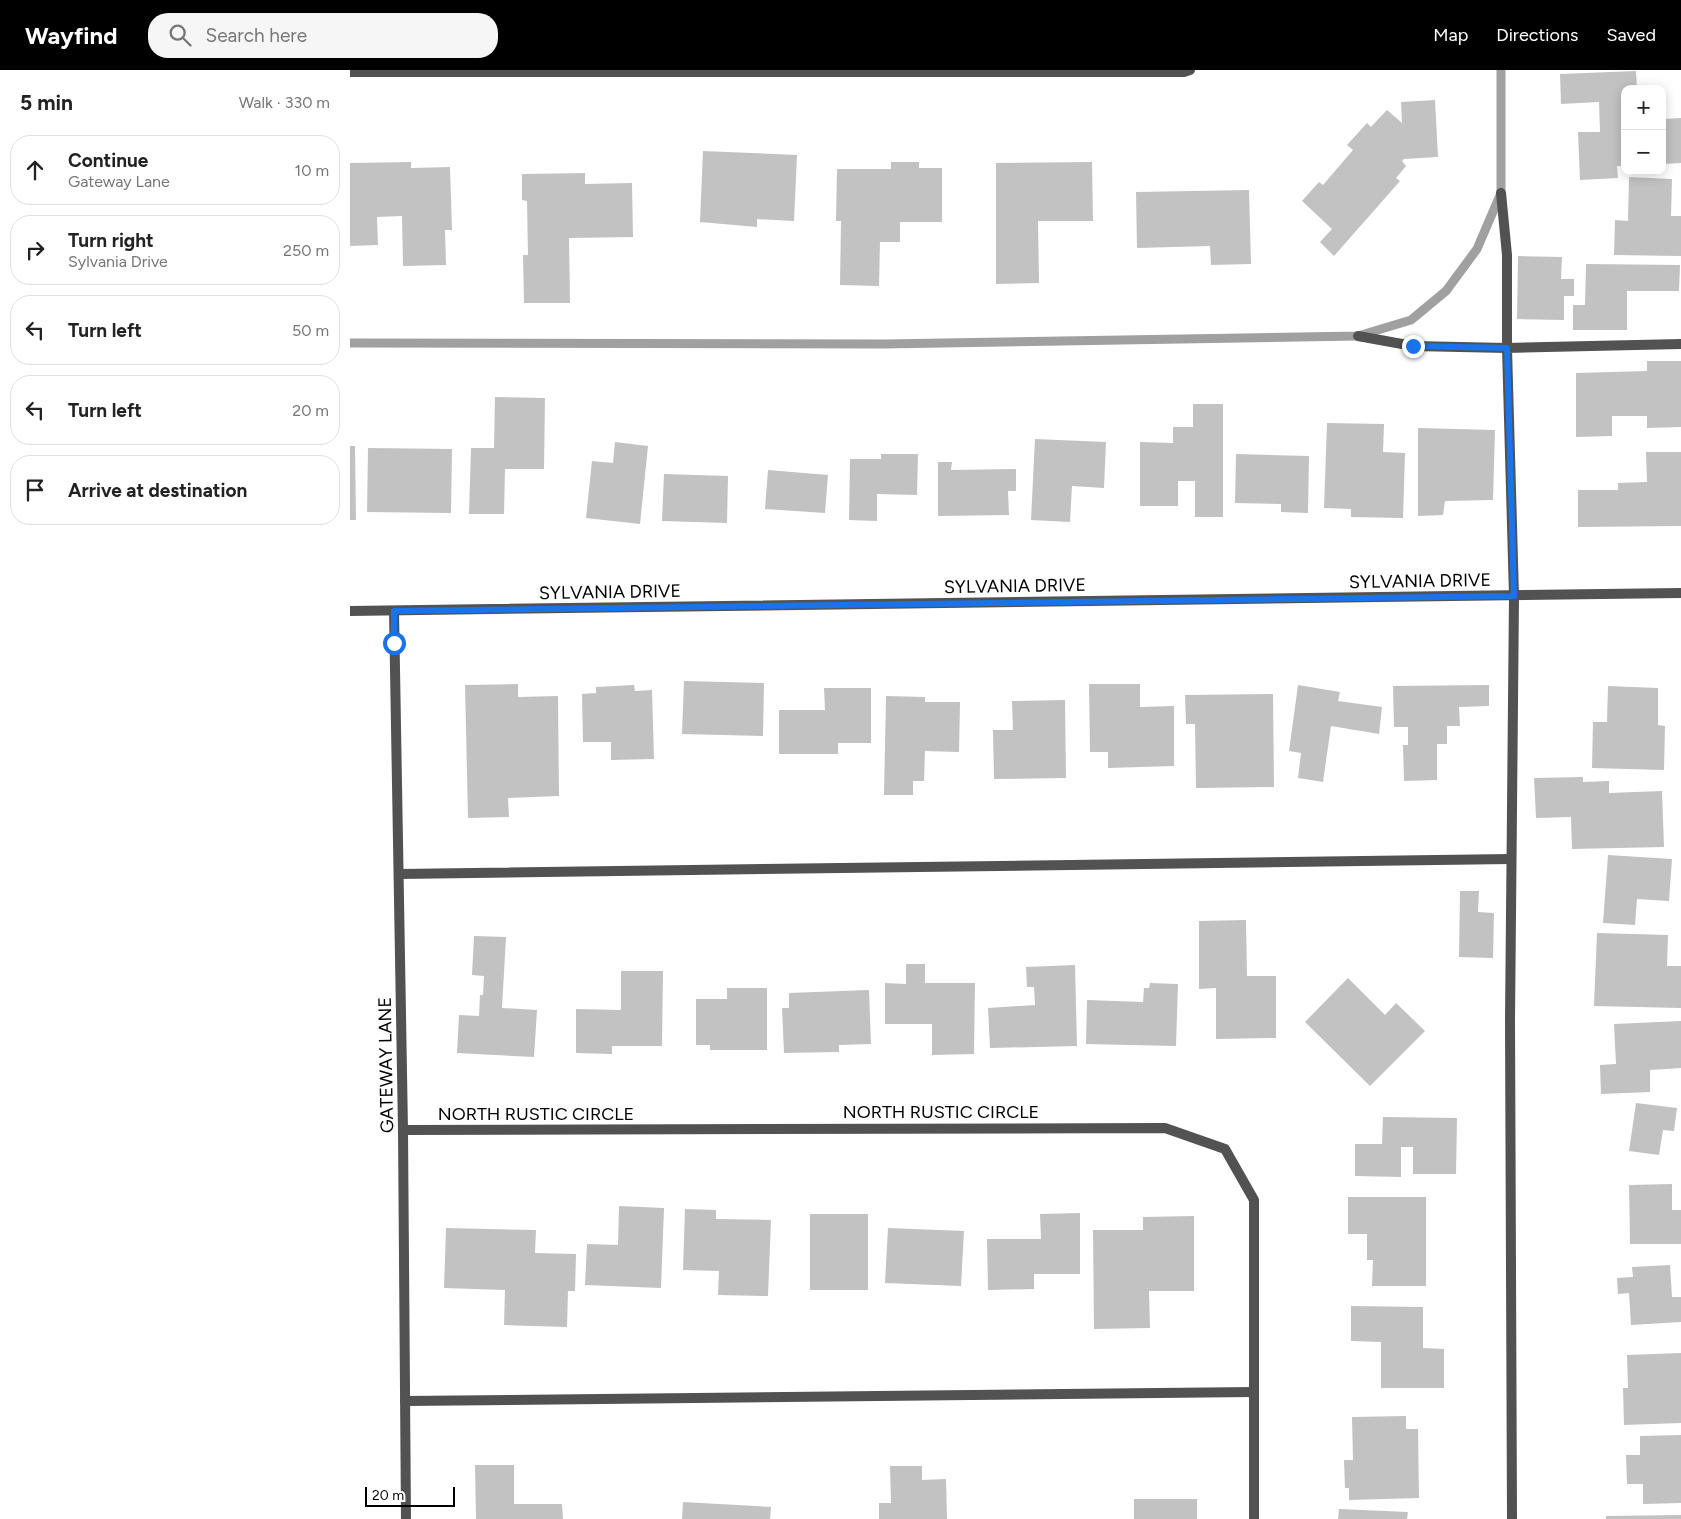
<!DOCTYPE html>
<meta charset="utf-8">
<style>
body{margin:0;font-family:Figtree,sans-serif;background:#f6f6f6;color:#222}
.controls{position:absolute;right:15px;top:15px;display:grid;overflow:hidden;border-radius:10px;box-shadow:0 2px 12px #0003}
.controls button{width:45px;height:45px;display:grid;place-items:center;padding:0;border:0;border-bottom:1px solid #e0e0e0;background:#fff;color:#222;font:25px sans-serif}
.scale{position:absolute;left:15px;bottom:12px;width:90px;box-sizing:border-box;padding-left:5px;border:2px solid #000;border-top:0;font-size:14px;line-height:18px;white-space:nowrap;color:#000;-webkit-text-stroke:4px #fff;paint-order:stroke}
.stop{position:absolute;width:15px;height:15px;margin:-11px;border:4px solid #1a73e8;border-radius:50%;background:#fff}
.stop.end{background:#1a73e8;border-color:#fff;box-shadow:0 1px 5px #0008}
.list{margin:0;padding:0;list-style:none}
h2{display:flex;justify-content:space-between;align-items:center;height:65px;margin:0;padding:0 20px;font-size:21px}
h2 small{font-size:16px;font-weight:400;color:#767676}
.list li{display:grid;grid-template-columns:32px 1fr auto;gap:15px;align-items:center;box-sizing:border-box;height:70px;margin:0 10px 10px;padding:0 10px;border:1px solid #e0e0e0;border-radius:20px}
.list b{display:block;font-size:19px;white-space:nowrap}
.list p{margin:0;font-size:16px;white-space:nowrap;color:#767676}
.list em{font-size:16px;font-style:normal;color:#767676}
.icon{flex:none;width:28px;height:28px;fill:none;stroke:currentColor;stroke-width:2;stroke-linecap:round;stroke-linejoin:round}
.map{position:relative;flex:none;width:1331px;height:1449px;overflow:hidden}
header{display:flex;align-items:center;gap:30px;box-sizing:border-box;height:70px;padding:0 25px;background:#000;color:#fff}
header strong{font-size:24px}
nav{display:flex;gap:28px;margin-inline-start:auto;font-size:18px}
.search{width:350px;height:45px;background:#f6f6f6;display:flex;align-items:center;gap:12px;box-sizing:border-box;padding:0 18px;border-radius:20px;color:#767676;font-size:19px}
main{display:flex}
aside{flex:1;background:#fff}
.map>svg:first-child{display:block}
</style>
<header>
<strong>Wayfind</strong>
<div class="search"><svg class="icon" aria-label="search" viewBox="0 0 24 24"><circle cx="10" cy="10" r="6"/><path d="M15 15l6 6"/></svg>Search here</div>
<nav><a>Map</a><a>Directions</a><a>Saved</a></nav>
</header>
<main>
<aside>
<h2>5 min<small>Walk · 330 m</small></h2>
<ul class="list">
<li><svg class="icon" aria-label="ahead" viewBox="0 0 24 24"><path d="M12 20V5M6 11l6-6 6 6"/></svg><div><b>Continue</b><p>Gateway Lane</p></div><em>10 m</em></li>
<li><svg class="icon" aria-label="right" viewBox="0 0 24 24"><path d="M7 20v-9h11M14 6l5 5-5 5"/></svg><div><b>Turn right</b><p>Sylvania Drive</p></div><em>250 m</em></li>
<li><svg class="icon" aria-label="left" viewBox="0 0 24 24"><path d="M17 20v-9H6M10 6l-5 5 5 5"/></svg><div><b>Turn left</b></div><em>50 m</em></li>
<li><svg class="icon" aria-label="left" viewBox="0 0 24 24"><path d="M17 20v-9H6M10 6l-5 5 5 5"/></svg><div><b>Turn left</b></div><em>20 m</em></li>
<li><svg class="icon" aria-label="arrive" viewBox="0 0 24 24"><path d="M6 21V4h12l-3 4 3 4H6"/></svg><div><b>Arrive at destination</b></div></li>
</ul>
</aside>
<div class="map">
<svg width="1331" height="1449" viewBox="0 0 1331 1449">
<rect width="100%" height="100%" fill="#fff"/>
<g fill="none" stroke-linecap="round" stroke-linejoin="round">
<path stroke="#a0a0a0" stroke-width="9" d="M0,273L534,274L1008,266L1061,250L1096,221L1127,179L1151,123V0"/>
</g>
<g fill="#c2c2c2">
<path d="M1286,1L1287,19H1275V96H1267L1268,108L1230,110L1228,62H1250L1249,32L1211,34L1210,4Z"/>
<path d="M1085,30L1088,87L1054,89L1052,91L1056,96L1046,108L1050,111L984,186L970,172L982,159L952,131L969,112L973,115L1003,80L997,75L1017,53L1021,57L1037,40L1052,53L1051,32Z"/>
<path d="M1331,48V93L1312,94V49Z"/>
<path d="M353,81L447,85L444,151L407,149V157L350,152Z"/>
<path d="M61,92V98L100,97L102,160H95L96,195L53,196L52,146L27,147L28,175L0,176V93Z"/>
<path d="M541,92H569V98H592V152H550V172H530L529,216L490,215L491,151H486L487,99H541Z"/>
<path d="M742,92L743,151H688L689,213L646,214V93Z"/>
<path d="M235,103V114L282,113L283,167L219,168L220,233H174L173,185H178L177,131L172,130V104Z"/>
<path d="M1279,107L1322,109L1321,146H1331V186L1264,185L1265,150L1278,151Z"/>
<path d="M899,120L901,194L861,195L860,176L787,178L786,122Z"/>
<path d="M1168,186L1212,187L1211,209H1224V226H1214V250L1167,249Z"/>
<path d="M1236,194L1330,195L1329,221H1277V260H1223V235H1235Z"/>
<path d="M1297,291H1331V357L1297,358V346H1262V366L1226,367V303L1297,301Z"/>
<path d="M145,327L195,328L194,399H155L154,444H119L121,378H144Z"/>
<path d="M843,334H873V447H845V411H828V436H790V372L823,373V357H843Z"/>
<path d="M977,353L1034,354L1033,382L1055,383L1053,448L1001,447V439L974,438Z"/>
<path d="M1068,358L1145,360L1143,430L1095,431L1093,445L1068,446Z"/>
<path d="M685,369L756,372L754,418L722,416L720,452L681,450Z"/>
<path d="M265,372L298,376L290,454L236,448L242,391L263,393Z"/>
<path d="M0,376H5L6,450H0Z"/>
<path d="M18,378L102,379L101,443L17,442Z"/>
<path d="M1296,382H1331V456L1228,457V420H1268V413L1297,412Z"/>
<path d="M531,384H568L567,425L527,424V451L499,450L500,389H531Z"/>
<path d="M886,384L959,386L958,443L931,442V434L885,433Z"/>
<path d="M588,392H602L601,400L666,399V421H658L659,445L588,446Z"/>
<path d="M418,400L478,405L475,443L415,439Z"/>
<path d="M314,404L378,406L377,453L312,451Z"/>
<path d="M334,611L414,613L413,666L332,664Z"/>
<path d="M168,614V627L208,626L209,726L158,728L159,747L118,748L115,615Z"/>
<path d="M739,614H790V637L824,636V696L758,698V682H740Z"/>
<path d="M284,615L285,621L302,620L304,689L261,690V672H233L232,624L246,623V617Z"/>
<path d="M948,615L990,622L988,631L1032,637L1029,664L981,656L973,712L948,708L951,683L939,681Z"/>
<path d="M1139,615V636L1109,637L1110,656H1097V674H1087V710L1054,711L1053,675H1058V657H1044L1043,616Z"/>
<path d="M1258,616L1308,618V655L1315,656L1314,700L1242,698L1243,652H1257Z"/>
<path d="M474,618H521V673H488V684H429V640H475Z"/>
<path d="M923,624L924,717L846,718L845,654H836L835,625Z"/>
<path d="M536,626L575,627V632H610L609,682L575,681L574,711H563V725H534Z"/>
<path d="M715,630L716,708L644,709L643,660H663L662,631Z"/>
<path d="M1233,707V712L1259,711V723L1312,721L1314,777L1222,779L1221,747L1186,748L1184,708Z"/>
<path d="M1258,785L1322,789L1319,831L1287,829L1285,855L1253,853Z"/>
<path d="M1110,821H1129L1128,842L1144,843L1143,888L1109,887Z"/>
<path d="M896,850L897,906H926V968L866,969V918L849,919V851Z"/>
<path d="M1247,863L1318,865L1317,896H1331V938L1244,936Z"/>
<path d="M124,866L156,867L152,938L187,940L184,987L107,983L109,945L129,946L130,925H133L134,906L122,905Z"/>
<path d="M556,894H575V913H625L624,984L582,985V954H535V913L556,914Z"/>
<path d="M725,895L727,976L640,978L638,938L685,935L684,917H677L676,897Z"/>
<path d="M271,901H313L312,976H262V984L226,983V939L271,940Z"/>
<path d="M998,908L1035,945L1046,933L1075,961L1020,1016L955,952Z"/>
<path d="M800,913L828,914L826,976L736,974L737,930L793,932L794,918H799Z"/>
<path d="M377,918H417V980H360V975H346V929H377Z"/>
<path d="M519,920L521,974L489,975V982L434,983L432,938H439V923Z"/>
<path d="M1331,951V998L1300,1000V1022L1251,1024L1250,995L1266,994L1264,954Z"/>
<path d="M1286,1033L1327,1038L1324,1061L1313,1060L1309,1085L1279,1081Z"/>
<path d="M1033,1047L1107,1048L1106,1104H1063V1077H1051V1107L1005,1106V1074H1032Z"/>
<path d="M1322,1114V1140H1331V1174H1280L1279,1115Z"/>
<path d="M998,1127H1076V1216H1022L1023,1190H1017V1164H998Z"/>
<path d="M269,1136L314,1138L311,1218L235,1215L237,1174L268,1175Z"/>
<path d="M335,1139L366,1140V1149L421,1150L418,1226L368,1225L369,1201L333,1200Z"/>
<path d="M730,1143V1204H684V1219L638,1220L637,1169H691L690,1144Z"/>
<rect x="460" y="1144" width="58" height="76"/>
<path d="M844,1146V1221H799L800,1258L744,1259L743,1160H793V1147Z"/>
<path d="M96,1158L186,1160L185,1183L226,1184L225,1221H218L217,1257L154,1255L155,1220L94,1218Z"/>
<path d="M538,1158L614,1161L611,1216L535,1213Z"/>
<path d="M1320,1195L1322,1227H1331V1252L1281,1255L1279,1223L1268,1224L1267,1208L1283,1207L1282,1197Z"/>
<path d="M1001,1236L1073,1237V1278L1094,1279V1318H1031V1272L1001,1271Z"/>
<path d="M1331,1283V1353L1274,1355L1273,1318H1278L1277,1285Z"/>
<path d="M1056,1346V1359H1068L1069,1428L999,1430V1418H995L994,1390H1003L1002,1347Z"/>
<path d="M1331,1365V1433L1293,1434V1414H1277L1276,1385H1290V1366Z"/>
<path d="M125,1395H164V1434H212L213,1449H126Z"/>
<path d="M540,1396H572V1410L596,1409L597,1449H529V1433H541Z"/>
<rect x="784" y="1429" width="63" height="20"/>
<path d="M333,1432L421,1437L420,1449H332Z"/>
<path d="M989,1439L1058,1442L1057,1449H988Z"/>
<path d="M1331,1445V1449H1256V1446Z"/>
</g>
<g fill="none" stroke-linecap="round" stroke-linejoin="round">
<g stroke="#525252" stroke-width="10">
<path d="M1008,266L1063,276L1157,278V185L1151,123"/>
<path d="M49,804L1161,789"/>
<path d="M55,1331L904,1322"/>
<path d="M1162,1449L1160,951L1164,526L1157,278L1331,274"/>
</g>
<g stroke="#525252" stroke-width="10">
<path d="M0,2H834L840,0"/>
<path d="M0,541L1331,523"/>
<path d="M44,541L53,1060L56,1449"/>
<path d="M53,1060L815,1058L875,1079L904,1130V1449"/>
</g>
</g>
<g fill="none" stroke-linecap="round" stroke-linejoin="round">
<path stroke="#1a73e8" stroke-width="6" d="M44,573V541L1164,526L1157,278L1063,276"/>
</g>
<g text-anchor="middle" stroke-width="4.5" stroke-linejoin="round" paint-order="stroke">
<g font-size="18" fill="#000" stroke="#fff">
<text transform="translate(1070 511) rotate(-1)" y="6">SYLVANIA DRIVE</text>
<text transform="translate(665 516) rotate(-1)" y="6">SYLVANIA DRIVE</text>
<text transform="translate(260 522) rotate(-1)" y="6">SYLVANIA DRIVE</text>
<text transform="translate(36 995) rotate(-91)" y="6">GATEWAY LANE</text>
<text x="591" y="1048">NORTH RUSTIC CIRCLE</text>
<text x="186" y="1050">NORTH RUSTIC CIRCLE</text>
</g>
</g>
</svg>
<div class="controls">
<button>+</button>
<button>−</button>
</div>
<div class="scale">20 m</div>
<div class="stop" style="left:44px;top:573px"></div>
<div class="stop end" style="left:1063px;top:276px"></div>
</div>
</main>
